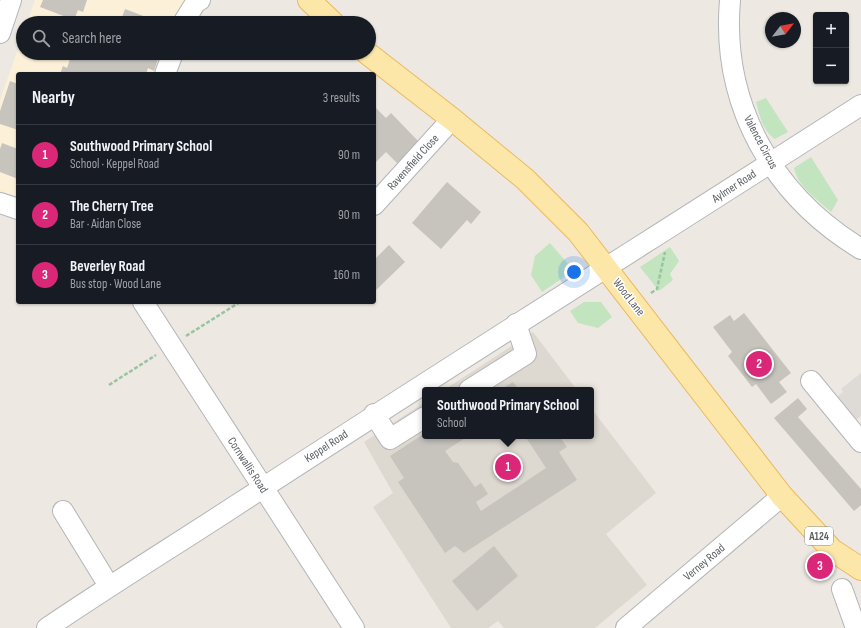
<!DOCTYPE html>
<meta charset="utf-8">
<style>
body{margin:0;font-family:"Sofia Sans Condensed",sans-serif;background:#242831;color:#f1f3f6}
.controls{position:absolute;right:12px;top:12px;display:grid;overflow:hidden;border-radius:4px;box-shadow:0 1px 3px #0004}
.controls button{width:36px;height:36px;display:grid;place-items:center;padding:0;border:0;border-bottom:1px solid #363941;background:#171b24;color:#f1f3f6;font:20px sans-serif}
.compass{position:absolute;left:765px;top:12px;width:36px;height:36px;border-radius:50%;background:#171b24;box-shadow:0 1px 3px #0004;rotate:59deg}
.you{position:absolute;left:574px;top:272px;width:14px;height:14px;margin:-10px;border:3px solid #fff;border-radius:50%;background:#1a73e8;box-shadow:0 0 0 6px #1a73e833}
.badge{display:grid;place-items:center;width:26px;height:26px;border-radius:50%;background:#db2777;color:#fff;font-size:13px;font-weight:700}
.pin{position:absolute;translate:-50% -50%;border:2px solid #fff;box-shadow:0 1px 4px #0006}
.popup{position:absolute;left:422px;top:387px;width:172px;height:52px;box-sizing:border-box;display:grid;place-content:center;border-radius:4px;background:#171b24;filter:drop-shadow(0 1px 3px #0005);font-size:13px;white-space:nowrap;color:#9ea1a6}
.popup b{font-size:15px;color:#f1f3f6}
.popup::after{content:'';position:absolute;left:50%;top:100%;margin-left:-8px;border:8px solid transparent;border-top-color:#171b24}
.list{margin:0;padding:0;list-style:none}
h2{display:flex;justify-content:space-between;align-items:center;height:52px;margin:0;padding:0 16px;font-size:17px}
h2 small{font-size:13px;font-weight:400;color:#9ea1a6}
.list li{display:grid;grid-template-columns:26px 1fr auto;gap:12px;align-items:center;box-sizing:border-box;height:60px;padding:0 16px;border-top:1px solid #363941}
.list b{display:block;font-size:15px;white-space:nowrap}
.list p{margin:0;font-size:13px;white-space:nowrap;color:#9ea1a6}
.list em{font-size:13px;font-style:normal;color:#9ea1a6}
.icon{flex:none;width:22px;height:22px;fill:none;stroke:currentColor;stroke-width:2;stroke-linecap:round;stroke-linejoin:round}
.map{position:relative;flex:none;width:861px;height:628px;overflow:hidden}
.search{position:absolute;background:#171b24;box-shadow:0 1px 3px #0004;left:16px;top:16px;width:360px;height:44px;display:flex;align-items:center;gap:10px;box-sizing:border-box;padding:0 14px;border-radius:22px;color:#9ea1a6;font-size:15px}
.panel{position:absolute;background:#171b24;box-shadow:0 1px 3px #0004;left:16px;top:72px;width:360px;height:232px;border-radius:4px}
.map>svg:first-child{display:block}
</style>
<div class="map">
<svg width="861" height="628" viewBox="0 0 861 628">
<rect width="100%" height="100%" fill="#ede9e2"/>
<g fill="#fcf1d8">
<path d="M35,0H195L179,23H27Z"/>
<path d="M23,35V53H167L158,74H18V197L0,191V100Z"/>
</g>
<path fill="#dedbd7" d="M861,373V416L854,421L836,398L843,392L841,389Z"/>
<g fill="#ddd8d0">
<path d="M533,332L577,390H444Z"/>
<path d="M425,402V436H591V408L656,493L606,534L647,585L595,628H504L498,621L488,628H451L373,507L393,493L364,442Z"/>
</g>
<g fill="#c2e4bf">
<path d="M766,98L788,132L775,139C762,130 760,116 756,102Z"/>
<path d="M811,157L838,200L831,212C817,199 798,187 794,168Z"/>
<path d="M550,243L568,264L570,273L542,292L531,275L535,256Z"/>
<path d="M670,247L679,261L670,274L673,280L659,291L640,267Z"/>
<path d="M584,302H601L612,317L598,328L578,323L570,311Z"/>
</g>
<g fill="#c7c4be">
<path d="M43,0H87L83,12L78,10L74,20L40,7Z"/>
<path d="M125,9L162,23H120Z"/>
<path d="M72,53L108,54L160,53L154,71L148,68L146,74H60L63,66L67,68Z"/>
<path d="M10,81L18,84V130L0,124V111Z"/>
<path d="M374,106L386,118L391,113L419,142L397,163L386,152L374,164Z"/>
<path d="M2,143L18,149V179L0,172V149Z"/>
<path d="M447,182L481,212L471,224L467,220L441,249L412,223Z"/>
<path d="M389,245L405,262L374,292V260Z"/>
<path d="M744,313L791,373L779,382L787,392L771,404L756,384L752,387L728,356L732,352L713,327L730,315L734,321Z"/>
<path d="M513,382L519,390H500Z"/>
<path d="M798,398L807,409L798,417L861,489V505L854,511L774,418Z"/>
<path d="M425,433V436H468L445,451L453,462L458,463L475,487L481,483L488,494L476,502L481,511L546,468L525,436H559L567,447L559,452L577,480L464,553L455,546L445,553L398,482L404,478L390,456Z"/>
<path d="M494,546L518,576L477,611L452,581Z"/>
</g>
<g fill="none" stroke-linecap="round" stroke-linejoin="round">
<g stroke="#b3b5b9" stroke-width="22">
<g id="minor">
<path d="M730,0C721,104 772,195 861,249"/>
<path d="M183,23L196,2L200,0"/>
<path d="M0,33L11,0"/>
<path d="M165,74L173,53"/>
<path d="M0,203L18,209"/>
<path d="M374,205L452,119"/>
<path d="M143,302L354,628"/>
<path d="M811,381L861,442"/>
<path d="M469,390L526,354L516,324"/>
<path d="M374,414L390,439L425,417"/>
<path d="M63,511L109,586"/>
<path d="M842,589L856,628"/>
<path d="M47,628C109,586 172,547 235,506C442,371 652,239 861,105"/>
<path d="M626,628L782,496"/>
</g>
</g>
<g stroke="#ebb85c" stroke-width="24">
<g id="major">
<path d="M309,0L333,23"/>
<path d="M367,53L452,119L525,179L578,232L782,496L832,550L861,569"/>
</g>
</g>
<g stroke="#99c4a2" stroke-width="2.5" stroke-dasharray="4 2" stroke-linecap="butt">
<path d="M651,293L657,289L665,252"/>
<path d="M186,336L240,302"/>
<path d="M109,385L156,355"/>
</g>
<use href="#minor" stroke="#fff" stroke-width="20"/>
<use href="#major" stroke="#fce7a8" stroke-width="22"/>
</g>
<g text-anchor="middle" stroke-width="3" stroke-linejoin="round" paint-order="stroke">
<rect fill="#fff" stroke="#8c8f91" stroke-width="1" x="805" y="527" width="28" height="18" rx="3"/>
<g font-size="11" font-weight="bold" fill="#5a5f62">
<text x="819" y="540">A124</text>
</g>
<g font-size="12" fill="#5a5f62" stroke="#fff">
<text transform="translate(761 142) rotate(62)" y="4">Valence Circus</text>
<text transform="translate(413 162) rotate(-48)" y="4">Ravensfield Close</text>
<text transform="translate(734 186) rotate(-33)" y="4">Aylmer Road</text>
<text transform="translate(629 297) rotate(52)" y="4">Wood Lane</text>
<text transform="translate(326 446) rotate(-33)" y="4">Keppel Road</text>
<text transform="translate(248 465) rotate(57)" y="4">Cornwallis Road</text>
<text transform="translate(704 562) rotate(-40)" y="4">Verney Road</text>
</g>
</g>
</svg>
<div class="controls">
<button>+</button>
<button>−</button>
</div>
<svg class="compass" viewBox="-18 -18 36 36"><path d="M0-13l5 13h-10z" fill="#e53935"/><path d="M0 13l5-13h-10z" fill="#9ea1a6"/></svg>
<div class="you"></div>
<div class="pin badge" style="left:508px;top:467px">1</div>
<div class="popup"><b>Southwood Primary School</b>School</div>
<div class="pin badge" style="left:759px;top:364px">2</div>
<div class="pin badge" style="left:820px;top:566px">3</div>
<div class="search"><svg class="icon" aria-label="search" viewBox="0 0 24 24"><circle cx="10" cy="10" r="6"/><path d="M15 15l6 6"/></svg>Search here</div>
<section class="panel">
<h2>Nearby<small>3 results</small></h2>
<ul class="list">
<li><span class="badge">1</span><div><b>Southwood Primary School</b><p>School · Keppel Road</p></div><em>90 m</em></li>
<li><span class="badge">2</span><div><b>The Cherry Tree</b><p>Bar · Aidan Close</p></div><em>90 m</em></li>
<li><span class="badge">3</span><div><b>Beverley Road</b><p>Bus stop · Wood Lane</p></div><em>160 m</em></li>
</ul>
</section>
</div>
